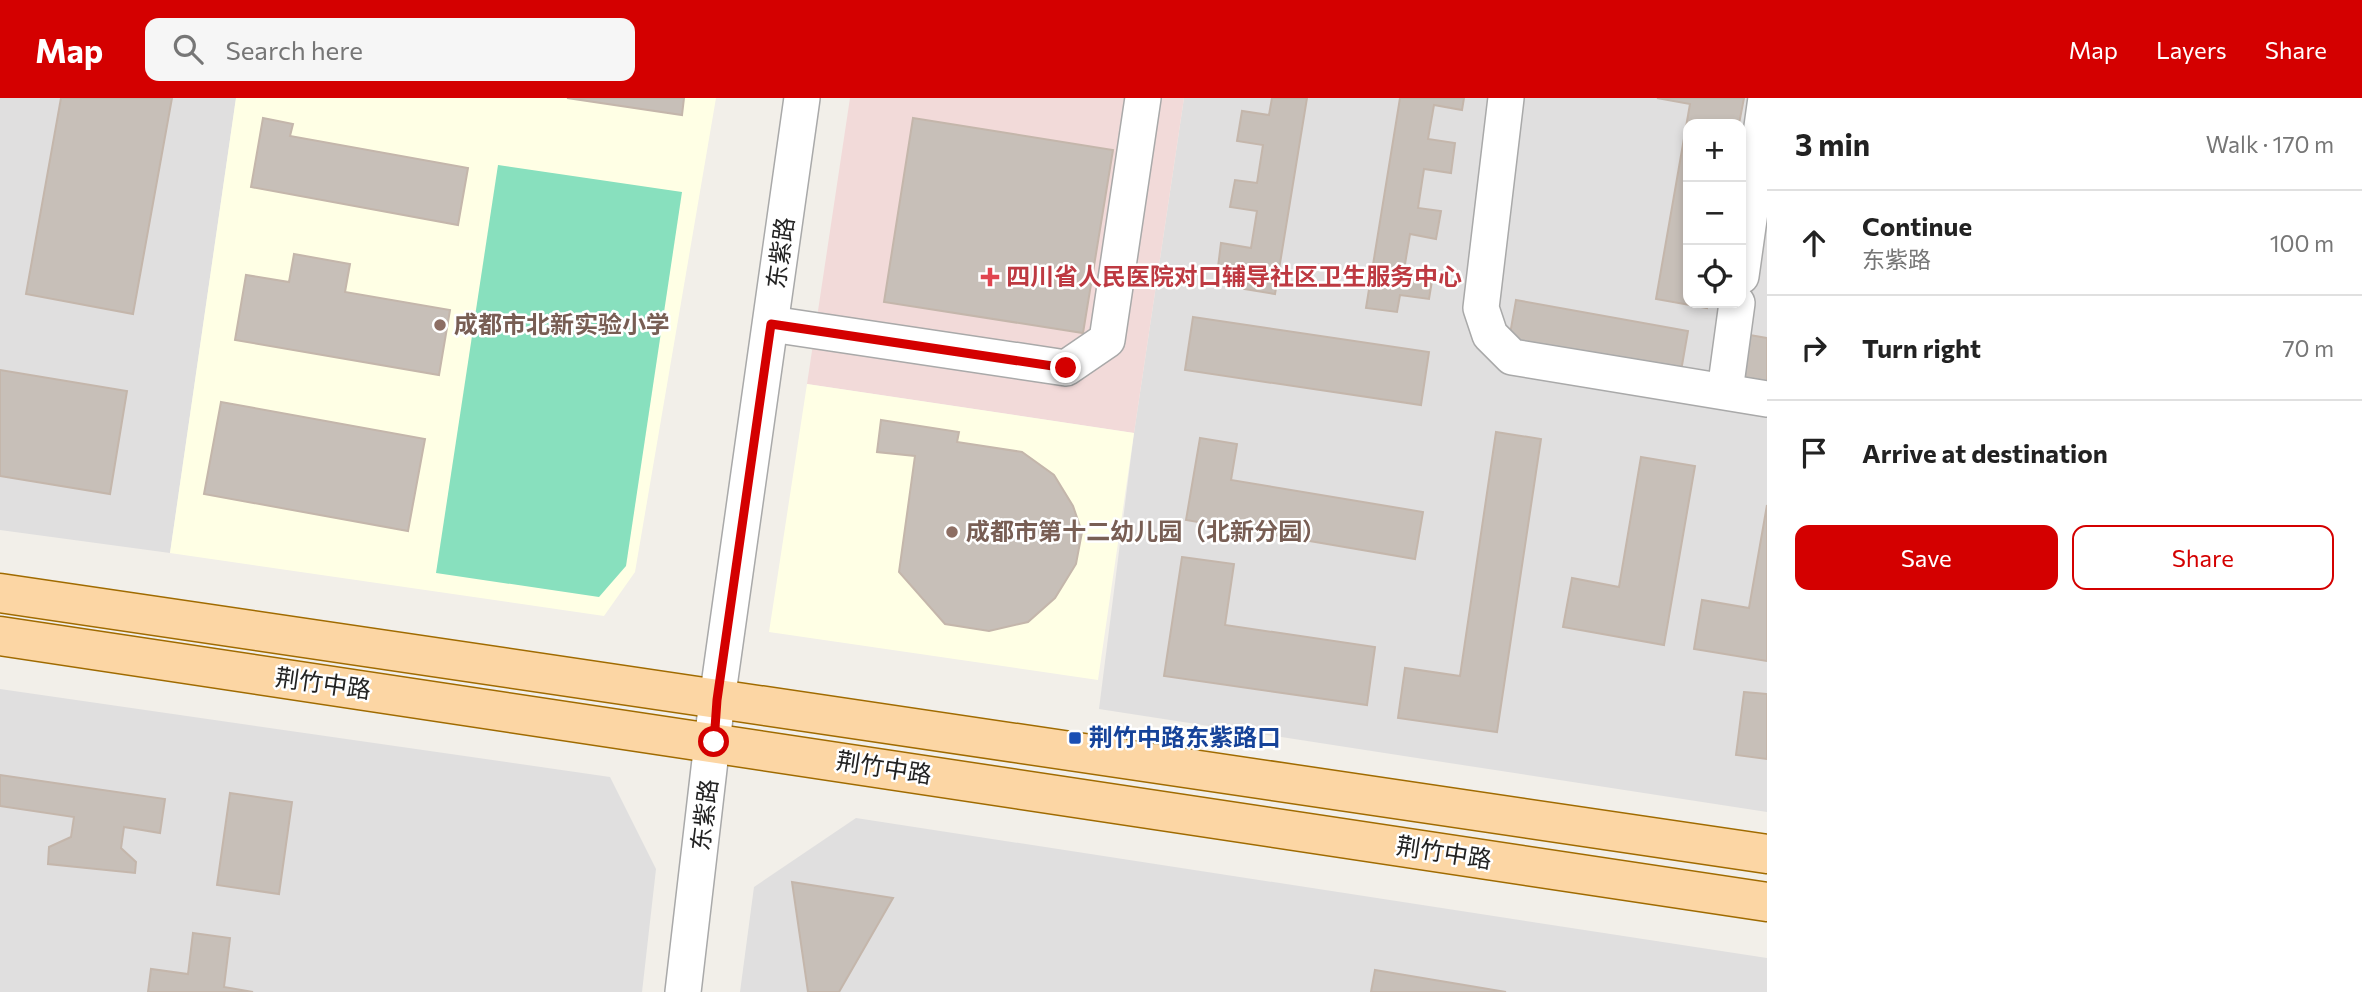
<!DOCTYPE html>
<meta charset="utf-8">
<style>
body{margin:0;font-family:Commissioner,"Noto Sans SC",sans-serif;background:#f6f6f6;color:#222}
.controls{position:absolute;right:21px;top:21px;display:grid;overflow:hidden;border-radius:14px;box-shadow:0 4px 10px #0003}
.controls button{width:63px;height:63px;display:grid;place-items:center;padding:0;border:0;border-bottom:2px solid #e0e0e0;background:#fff;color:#222;font:35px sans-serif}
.stop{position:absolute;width:21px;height:21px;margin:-16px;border:5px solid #d40000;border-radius:50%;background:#fff}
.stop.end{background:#d40000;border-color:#fff;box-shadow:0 2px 7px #0008}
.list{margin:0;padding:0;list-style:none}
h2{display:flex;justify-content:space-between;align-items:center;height:91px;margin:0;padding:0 28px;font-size:30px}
h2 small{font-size:23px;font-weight:400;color:#767676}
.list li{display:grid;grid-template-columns:46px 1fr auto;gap:21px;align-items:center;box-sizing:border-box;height:105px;padding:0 28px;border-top:2px solid #e0e0e0}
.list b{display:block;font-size:26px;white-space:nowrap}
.list p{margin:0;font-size:23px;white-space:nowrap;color:#767676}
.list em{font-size:23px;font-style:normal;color:#767676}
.actions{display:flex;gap:14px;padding:21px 28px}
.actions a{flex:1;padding:16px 0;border:2px solid #d40000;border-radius:14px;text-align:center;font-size:24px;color:#d40000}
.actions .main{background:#d40000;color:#fff}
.icon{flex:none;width:38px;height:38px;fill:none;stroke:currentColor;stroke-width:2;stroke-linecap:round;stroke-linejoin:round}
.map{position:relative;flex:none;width:1767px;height:894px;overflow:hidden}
header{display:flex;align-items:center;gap:42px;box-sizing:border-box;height:98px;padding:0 35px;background:#d40000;color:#fff}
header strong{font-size:33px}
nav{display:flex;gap:38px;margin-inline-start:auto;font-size:24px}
.search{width:490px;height:63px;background:#f6f6f6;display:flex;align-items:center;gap:18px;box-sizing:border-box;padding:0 24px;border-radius:14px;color:#767676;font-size:26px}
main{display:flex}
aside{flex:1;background:#fff}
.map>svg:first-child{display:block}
</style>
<header>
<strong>Map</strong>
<div class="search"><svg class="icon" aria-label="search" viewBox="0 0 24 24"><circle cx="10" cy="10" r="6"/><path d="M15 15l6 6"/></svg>Search here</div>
<nav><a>Map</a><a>Layers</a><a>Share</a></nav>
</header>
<main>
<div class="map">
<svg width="1767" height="894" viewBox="0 0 1767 894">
<rect width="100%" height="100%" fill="#f2efe9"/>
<g fill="#e0dfdf" fill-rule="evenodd">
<path d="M0,0H236L170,455L0,432Z"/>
<path d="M1184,0H1767V714L1099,611L1134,335ZM1688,26H1741V205H1688Z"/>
<path d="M0,591L610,679L656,771L642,894H0Z"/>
<path d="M856,720L1767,860V894H740L754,789Z"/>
</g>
<path fill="#f2dad9" d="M850,0H1184L1134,335L807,286Z"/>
<g fill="#ffffe5">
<path d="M236,0H716L635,474L604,518L170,455Z"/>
<path d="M807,286L1134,335L1098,582L769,534Z"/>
</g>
<path fill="#88e0be" d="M498,67L682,94L626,468L599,499L436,475Z"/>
<g fill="#c7bfb8" stroke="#c4b6ab" stroke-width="2">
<path d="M61,0H172L133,216L26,196Z"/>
<path d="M567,0H684L682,17Z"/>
<path d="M1272,0H1307L1275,196L1244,191L1247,173L1218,169L1221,145L1251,150L1257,113L1230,109L1235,82L1257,85L1263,47L1237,43L1242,13L1269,17Z"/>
<path d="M1400,0H1464L1462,12L1434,7L1428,41L1455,45L1451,75L1424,71L1418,110L1441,113L1436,141L1410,136L1404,172L1433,177L1429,201L1400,197L1397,214L1366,210Z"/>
<path d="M1657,0H1744L1739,26H1688V205H1708L1707,210L1656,201L1690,6Z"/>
<path d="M263,20L293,26L290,38L468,70L458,127L251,89Z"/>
<path d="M913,20L1113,52L1083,235L884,204Z"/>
<path d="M294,156L350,166L345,194L450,212L439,277L235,242L246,177L289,184Z"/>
<path d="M1516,202L1688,233L1681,273L1509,242Z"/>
<path d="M1193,219L1429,254L1421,307L1185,272Z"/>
<path d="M1744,236L1767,240V288L1736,283Z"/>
<path d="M0,272L127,293L110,396L0,378Z"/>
<path d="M221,304L425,341L408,433L204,396Z"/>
<path d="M881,322L959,334L957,344L1022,354L1054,377L1073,408L1082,434L1076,466L1055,500L1028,524L989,533L945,526L899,474L915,358L877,354Z"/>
<path d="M1496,334L1541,341L1497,634L1398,620L1405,570L1460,578Z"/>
<path d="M1200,340L1237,346L1231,382L1423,414L1415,461L1186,422Z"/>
<path d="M1641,359L1695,368L1664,547L1563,529L1572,480L1619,489Z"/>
<path d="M1767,407V563L1694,551L1702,502L1749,510Z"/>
<path d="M1182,459L1234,466L1225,527L1375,549L1367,607L1164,578Z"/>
<path d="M1744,594L1767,596V661L1736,657Z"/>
<path d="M0,677L165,701L160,735L124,729L121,750L136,764L135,775L48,766L49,749L71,739L74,719L0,708Z"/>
<path d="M230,695L292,704L279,796L217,787Z"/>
<path d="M792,784L893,800L839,894H808Z"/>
<path d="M193,835L230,840L224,889L253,894H148L151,871L188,876Z"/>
<path d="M1375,872L1506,894H1371Z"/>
</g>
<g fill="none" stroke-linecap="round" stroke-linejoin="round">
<g stroke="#a9a9a9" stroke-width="38">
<g id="minor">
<path d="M1506,0L1481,210L1490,237L1512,259L1767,301"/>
<path d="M1741,178L1766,0"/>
<path d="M771,226L1066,270L1107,242L1143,0"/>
<path d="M1725,293L1737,205"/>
<path d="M683,894L717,602L802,0"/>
</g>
</g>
<g stroke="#a06b00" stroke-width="41">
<g id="major">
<path d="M0,495L1767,756"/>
<path d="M0,538L1767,804"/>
</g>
</g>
<use href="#minor" stroke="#fff" stroke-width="35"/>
<use href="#major" stroke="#fcd6a4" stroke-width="38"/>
</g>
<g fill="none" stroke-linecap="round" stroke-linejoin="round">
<path stroke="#d40000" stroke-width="9" d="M714,644L717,602L771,226L1066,270"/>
</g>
<path fill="#e0444e" stroke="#fff" stroke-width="2.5" d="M986.5 168.5h7v7h7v7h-7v7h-7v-7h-7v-7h7z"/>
<g fill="#8d6e63" stroke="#fff" stroke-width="2.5">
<circle cx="440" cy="227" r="7"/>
<circle cx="952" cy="434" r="7"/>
</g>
<rect fill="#1a4fb4" stroke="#fff" stroke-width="2.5" x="1068" y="633" width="14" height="14" rx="3.5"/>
<g text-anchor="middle" stroke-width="5" stroke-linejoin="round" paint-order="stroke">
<g font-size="24" fill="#222" stroke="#fff">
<text transform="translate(781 155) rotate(-82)" y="8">东紫路</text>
<text transform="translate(323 586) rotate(8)" y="8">荆竹中路</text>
<text transform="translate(884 670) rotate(9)" y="8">荆竹中路</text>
<text transform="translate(705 717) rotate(-83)" y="8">东紫路</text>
<text transform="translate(1444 755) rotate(9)" y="8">荆竹中路</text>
</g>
<g font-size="24" font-weight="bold" fill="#be3a42" stroke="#fff" text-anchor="start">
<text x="1006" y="187">四川省人民医院对口辅导社区卫生服务中心</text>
</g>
<g font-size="24" font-weight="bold" fill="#785e54" stroke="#fff" text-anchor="start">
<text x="454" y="235">成都市北新实验小学</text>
<text x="966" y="442">成都市第十二幼儿园（北新分园）</text>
</g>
<g font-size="24" font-weight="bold" fill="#164399" stroke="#fff" text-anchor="start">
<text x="1089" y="648">荆竹中路东紫路口</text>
</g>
</g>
</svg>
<div class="controls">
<button>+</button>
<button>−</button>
<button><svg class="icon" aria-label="locate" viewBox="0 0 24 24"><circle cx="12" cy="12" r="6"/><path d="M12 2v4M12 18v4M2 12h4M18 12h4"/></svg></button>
</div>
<div class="stop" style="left:714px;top:644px"></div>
<div class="stop end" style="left:1066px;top:270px"></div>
</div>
<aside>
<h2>3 min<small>Walk · 170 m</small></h2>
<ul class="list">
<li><svg class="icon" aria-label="ahead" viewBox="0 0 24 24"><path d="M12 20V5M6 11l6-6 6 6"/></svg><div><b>Continue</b><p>东紫路</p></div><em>100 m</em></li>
<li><svg class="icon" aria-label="right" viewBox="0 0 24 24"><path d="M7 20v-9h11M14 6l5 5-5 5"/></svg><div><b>Turn right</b></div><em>70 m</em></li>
<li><svg class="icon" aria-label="arrive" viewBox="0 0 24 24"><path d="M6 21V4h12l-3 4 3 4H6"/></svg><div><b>Arrive at destination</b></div></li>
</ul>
<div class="actions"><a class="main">Save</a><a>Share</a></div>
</aside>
</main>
